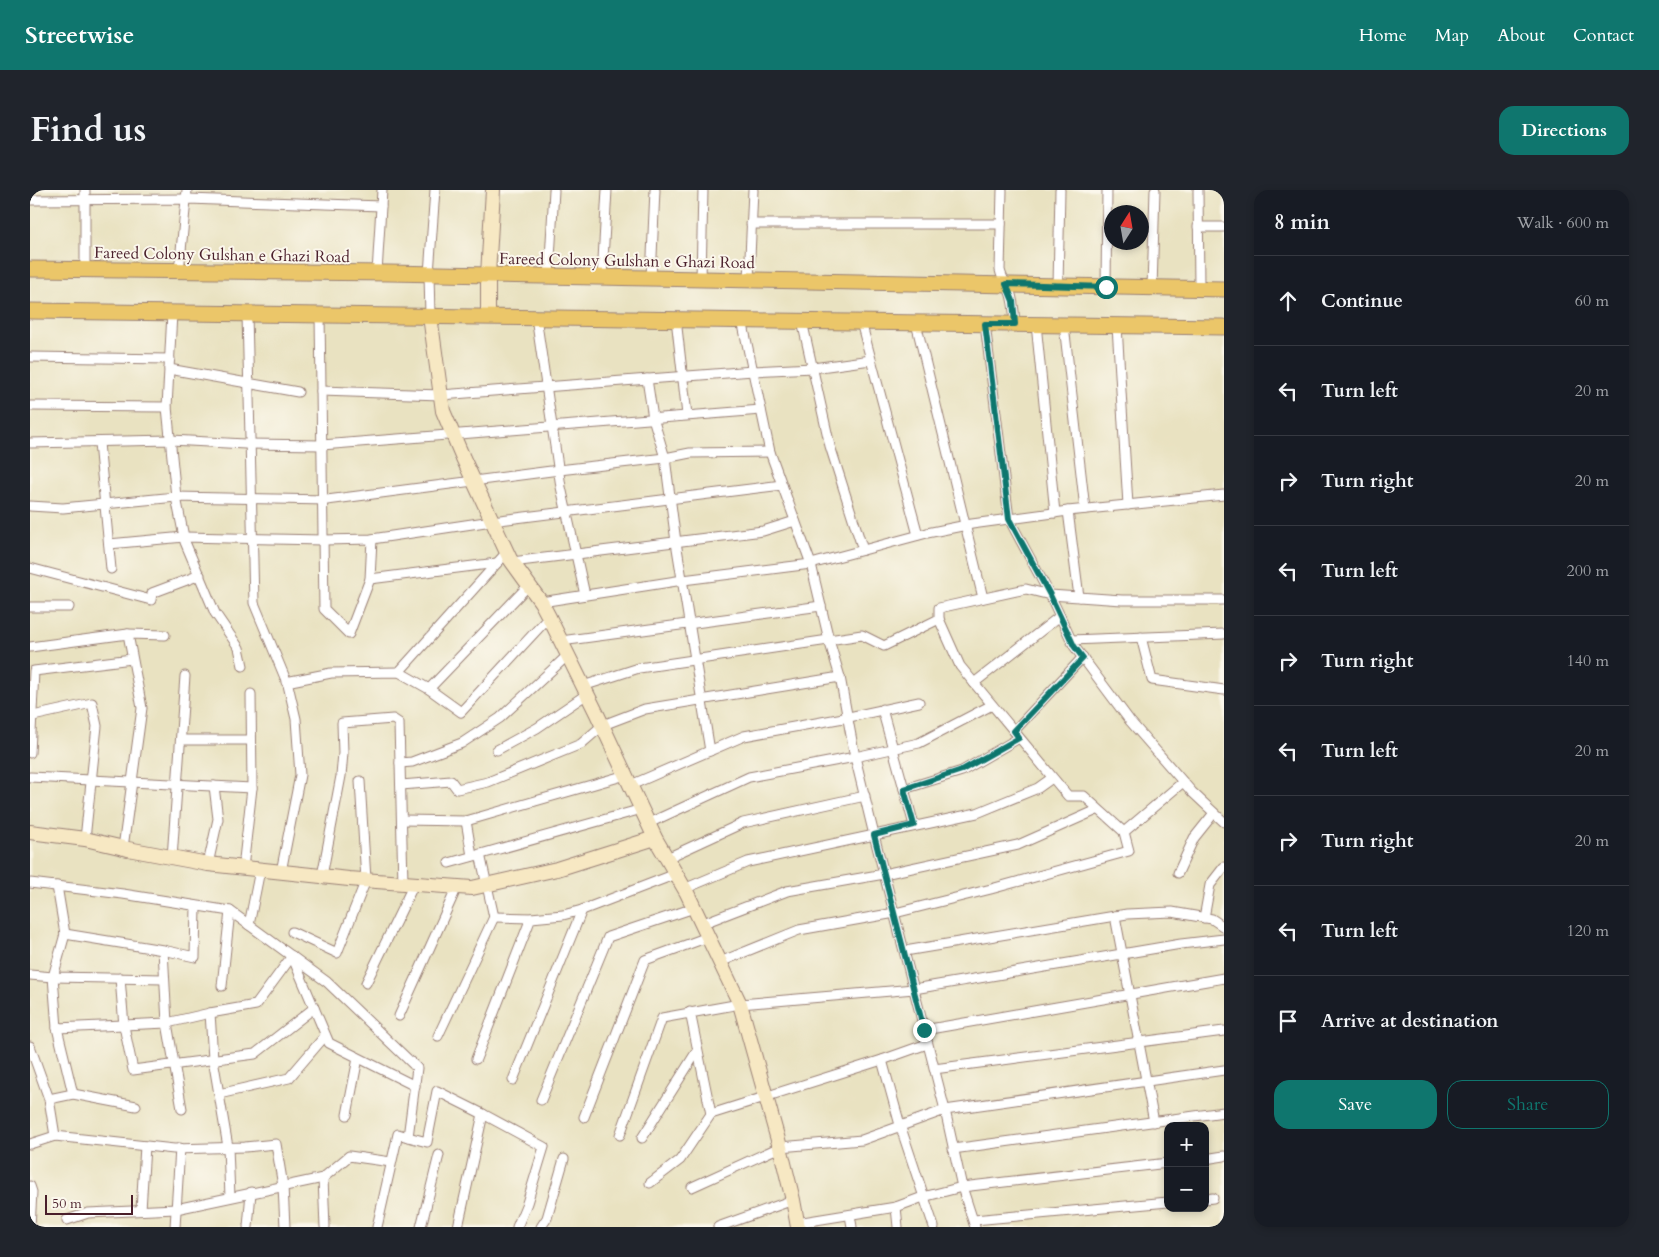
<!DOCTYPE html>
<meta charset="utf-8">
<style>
body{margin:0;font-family:Cardo,serif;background:#20242c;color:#f1f3f6}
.controls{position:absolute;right:15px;bottom:15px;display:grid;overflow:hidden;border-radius:10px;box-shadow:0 2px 8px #0003}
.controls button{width:45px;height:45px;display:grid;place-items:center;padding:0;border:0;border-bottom:1px solid #363941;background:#171b24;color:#f1f3f6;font:25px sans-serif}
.compass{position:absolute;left:1074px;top:15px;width:45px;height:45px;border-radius:50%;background:#171b24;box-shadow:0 2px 8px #0003;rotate:11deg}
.scale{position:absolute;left:15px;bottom:12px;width:88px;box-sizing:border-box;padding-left:5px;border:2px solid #4a1f2b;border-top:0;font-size:14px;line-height:18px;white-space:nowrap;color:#4a1f2b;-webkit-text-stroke:4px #fbf7ec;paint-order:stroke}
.stop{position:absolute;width:15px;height:15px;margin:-11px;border:4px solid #0f766e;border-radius:50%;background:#fff}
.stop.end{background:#0f766e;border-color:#fff;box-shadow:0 1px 5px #0008}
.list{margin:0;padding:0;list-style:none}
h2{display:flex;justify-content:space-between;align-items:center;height:65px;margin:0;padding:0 20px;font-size:21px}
h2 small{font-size:16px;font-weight:400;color:#9ea1a6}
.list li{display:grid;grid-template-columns:32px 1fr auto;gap:15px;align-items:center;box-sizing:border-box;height:90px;padding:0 20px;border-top:1px solid #363941}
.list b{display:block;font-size:19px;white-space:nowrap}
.list em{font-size:16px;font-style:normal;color:#9ea1a6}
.actions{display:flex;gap:10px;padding:15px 20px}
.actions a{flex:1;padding:11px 0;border:1px solid #0f766e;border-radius:15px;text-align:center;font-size:18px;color:#0f766e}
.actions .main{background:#0f766e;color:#fff}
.icon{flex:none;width:28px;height:28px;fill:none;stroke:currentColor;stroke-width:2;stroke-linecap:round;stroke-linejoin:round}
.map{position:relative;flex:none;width:1194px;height:1037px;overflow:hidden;border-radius:15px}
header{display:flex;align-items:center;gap:30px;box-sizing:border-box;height:70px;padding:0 25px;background:#0f766e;color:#fff}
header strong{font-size:24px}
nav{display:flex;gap:28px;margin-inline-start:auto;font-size:18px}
.intro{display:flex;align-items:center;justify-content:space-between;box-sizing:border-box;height:120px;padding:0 30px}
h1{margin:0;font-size:35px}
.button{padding:12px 22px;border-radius:15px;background:#0f766e;color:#fff;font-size:18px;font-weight:700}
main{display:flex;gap:30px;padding:0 30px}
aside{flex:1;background:#171b24;border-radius:15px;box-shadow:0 2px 8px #0003}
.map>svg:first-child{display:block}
</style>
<header>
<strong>Streetwise</strong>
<nav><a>Home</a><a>Map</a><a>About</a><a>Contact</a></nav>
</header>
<div class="intro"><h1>Find us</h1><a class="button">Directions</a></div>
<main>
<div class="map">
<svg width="1194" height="1037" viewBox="0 0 1194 1037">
<rect width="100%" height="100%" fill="#fbf7ec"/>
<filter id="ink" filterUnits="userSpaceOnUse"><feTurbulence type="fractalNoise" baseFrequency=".02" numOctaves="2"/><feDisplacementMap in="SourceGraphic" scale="10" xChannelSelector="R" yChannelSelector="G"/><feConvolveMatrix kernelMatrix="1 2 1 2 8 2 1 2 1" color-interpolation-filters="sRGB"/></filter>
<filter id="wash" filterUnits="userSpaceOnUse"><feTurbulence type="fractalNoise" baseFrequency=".0096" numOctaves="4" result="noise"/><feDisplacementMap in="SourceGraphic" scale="20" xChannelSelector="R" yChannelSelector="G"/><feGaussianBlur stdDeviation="1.12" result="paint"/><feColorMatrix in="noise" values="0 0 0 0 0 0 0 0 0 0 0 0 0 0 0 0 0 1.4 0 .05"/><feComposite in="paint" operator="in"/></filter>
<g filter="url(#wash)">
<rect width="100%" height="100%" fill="#e9e2c1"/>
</g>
<g filter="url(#ink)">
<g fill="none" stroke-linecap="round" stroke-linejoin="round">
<g stroke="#9a8076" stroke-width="11">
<g id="street">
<path d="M972,0L970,80C972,89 976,94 980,102C984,112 984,123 985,134"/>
<path d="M1168,0L1169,98"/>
<path d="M0,10L159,9L351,16"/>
<path d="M721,34H971"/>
<path d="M1168,37H1194"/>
<path d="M55,80V0"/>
<path d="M149,81L157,0"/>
<path d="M347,83L352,0"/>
<path d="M519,86L524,0"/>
<path d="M572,87L577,0"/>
<path d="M621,88L625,0"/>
<path d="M671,89L673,0"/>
<path d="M719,90L723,0"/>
<path d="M1028,96L1030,0"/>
<path d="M1076,97L1077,0"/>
<path d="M1122,98L1125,0"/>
<path d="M142,123L137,217L146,307L155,352L185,423L209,458L213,476"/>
<path d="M217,124L224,413L258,495L266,529L270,585L251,682"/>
<path d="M290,125L294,419L319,444L340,389L342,349"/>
<path d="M400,126L399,84L405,0"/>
<path d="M506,127L531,297L555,405"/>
<path d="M646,129L657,225"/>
<path d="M712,130L740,262L781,374L799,450L810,487L825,567L844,645L915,920L932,997L945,1037"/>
<path d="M772,131L800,256L833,360"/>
<path d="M831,132L888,345"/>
<path d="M886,133L953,408"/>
<path d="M955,134L979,329L1020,405L1044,456L1100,531L1162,602L1194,632"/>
<path d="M1006,134L1025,323"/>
<path d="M1034,135L1055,319"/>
<path d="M1087,136L1098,315"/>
<path d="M0,167L140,169"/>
<path d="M139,179L268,202"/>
<path d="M617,189L623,228L635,268L646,352L680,561"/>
<path d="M291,201L411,205L723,181L783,178L841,170"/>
<path d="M0,216L137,217"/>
<path d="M0,253L141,250L215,254L292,255L731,220"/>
<path d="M69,253L81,379"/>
<path d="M0,316L33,318L146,307L297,310L529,280L635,268L660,263L740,262"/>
<path d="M1038,321L1049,407"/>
<path d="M79,354L154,347L293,350L342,349L462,331L752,295"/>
<path d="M482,372L733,341L765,331"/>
<path d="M0,378L121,410L122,403L170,385"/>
<path d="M340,389L467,373"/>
<path d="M511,412L653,390L781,374L897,343L942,334L1038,321L1194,305"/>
<path d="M0,417H39"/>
<path d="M1111,447L1122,490L1194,500"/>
<path d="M1041,450L1194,444"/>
<path d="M531,451L791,416"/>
<path d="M0,457L98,444L135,445"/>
<path d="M369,482L477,362"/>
<path d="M256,492L301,483L369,482L399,499L431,522L519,427"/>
<path d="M944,493L1030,426"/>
<path d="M553,496L609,478L832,445L854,456L909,429V418L996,399L1020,405L1092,410H1194"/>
<path d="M399,499L499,395"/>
<path d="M852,519L884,635"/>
<path d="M3,526L62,513L67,536L55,649"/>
<path d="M984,541L1053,467"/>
<path d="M151,550H221"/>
<path d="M467,560L507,538L557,504"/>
<path d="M0,563L4,481L102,469"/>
<path d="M370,573L382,572L432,553L470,528L538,465"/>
<path d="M0,587L222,598"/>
<path d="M371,595L421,591L427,599L458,592L551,554L573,535L615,519L810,487"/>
<path d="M601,595L714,546L819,527L889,512"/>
<path d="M874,599L932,581L989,548"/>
<path d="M372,630L436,631L596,585"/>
<path d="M436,631L442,666"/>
<path d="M619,633L719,587L825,567L889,553L962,515"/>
<path d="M1094,642L1153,592"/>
<path d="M93,658L112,518L98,444"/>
<path d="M142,668L155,486"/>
<path d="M637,668L713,633L835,606"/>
<path d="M419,673L612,619"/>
<path d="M178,674L188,629L184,596"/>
<path d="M213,678L222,598L221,504"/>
<path d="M1148,683L1164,648L1184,623"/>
<path d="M292,686L311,586L313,563L312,533L363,529L369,533L373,693"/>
<path d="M0,693L93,704L200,721L297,792L387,878L378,947L368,944L347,1037"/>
<path d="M27,696L35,744L23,787L27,838L43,904"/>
<path d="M654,699L718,672L947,623L1008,598L1022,588"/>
<path d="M1085,726L1124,932"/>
<path d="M464,727L501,728L533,725L552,720L646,684"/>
<path d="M1174,728L1180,695L1194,677"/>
<path d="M671,734L757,701L854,684L988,655L1067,620"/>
<path d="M219,735L230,680"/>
<path d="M262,742L307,763L336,690L330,591"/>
<path d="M35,744L133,760L165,767L166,716"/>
<path d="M133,760L137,833L152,919"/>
<path d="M875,761L1097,724L1142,722L1182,729L1194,737"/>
<path d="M262,766L299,853L385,896"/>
<path d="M690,772L769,740L865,723L961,699L1099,661L1094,642L1054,606H1038L930,476L909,429"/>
<path d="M0,785L23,787L134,789"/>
<path d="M90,788L94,836L103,880L225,864L284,818"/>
<path d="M336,793L384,694"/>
<path d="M192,796L200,721"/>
<path d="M660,822L681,924"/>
<path d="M180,823L183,869L198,957L200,1007"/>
<path d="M369,826L427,697"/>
<path d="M27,838L137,833L180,823L226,815L262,766"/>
<path d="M894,840L1194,788"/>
<path d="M408,846L464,727L450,664"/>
<path d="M0,856L19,909L25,946"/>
<path d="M446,869L501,728"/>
<path d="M852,870L870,935L904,1037"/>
<path d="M904,879L1194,841"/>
<path d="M483,890L552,720"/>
<path d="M189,904L259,888L295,846"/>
<path d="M19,909L43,904L106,916"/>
<path d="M511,910L578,747L664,718"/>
<path d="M317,925L328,868"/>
<path d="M554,927L615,770L678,747"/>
<path d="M590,945L632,828L710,814L884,799L1151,754L1194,749"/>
<path d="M378,947L397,952L407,901L453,924L514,957L497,1013L487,1037"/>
<path d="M612,948L667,861"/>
<path d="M0,954L25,946L144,959L215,957L246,954L253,996L255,1037"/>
<path d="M923,959L1194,922"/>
<path d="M1175,969L1194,966"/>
<path d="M293,988L295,1037"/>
<path d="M620,993L650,970L681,924L852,870L897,854"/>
<path d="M0,996L2,1002L0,1037"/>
<path d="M662,997L750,957L832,950L915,920L1194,880"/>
<path d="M1175,1009L1183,1008"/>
<path d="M866,1017L868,1037"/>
<path d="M111,1020L115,956"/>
<path d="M820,1025L822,1037"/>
<path d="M37,1030L58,1023L146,1019L293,988L319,966L361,972"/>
<path d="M944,1030L1138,1012"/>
<path d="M767,1033L866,1017L893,1007L932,997L1138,973"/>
<path d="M145,1037L150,958"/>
<path d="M218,1037L221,1002"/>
<path d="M391,1037L409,965"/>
<path d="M428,1037L453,924"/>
<path d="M511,1037L517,1028L534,969"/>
<path d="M688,1037L763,1010"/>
</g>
</g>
<g stroke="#9a8076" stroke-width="16">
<g id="secondary">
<path d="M400,126L413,221L433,268L480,369L511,412L519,427L567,524L625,648L657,703L710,814L750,957L763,1010L768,1037"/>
<path d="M458,126V85L463,0"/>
<path d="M0,642L55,649L98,659L178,674L319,689L442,698L527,679L625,648"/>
</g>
</g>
<g stroke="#9a8076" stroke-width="17">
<g id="primary">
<path d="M0,79L359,83L1194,99"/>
<path d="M0,121L1194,137"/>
</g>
</g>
<use href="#street" stroke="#fff" stroke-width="9"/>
<use href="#secondary" stroke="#f7e8c3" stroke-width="14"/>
<use href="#primary" stroke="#ebc669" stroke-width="15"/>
</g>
</g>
<g fill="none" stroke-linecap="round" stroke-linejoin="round" filter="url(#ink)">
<path stroke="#0f766e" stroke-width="6" d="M894,840L844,645L884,635L874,599L932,580L989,548L984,541L1053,468L1044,456L1020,405L979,329L955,134H985L983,111L976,94L1076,97"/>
</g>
<g text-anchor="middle" stroke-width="4" stroke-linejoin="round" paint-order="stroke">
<g font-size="16" fill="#4a1f2b" stroke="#fbf7ec">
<text transform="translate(192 64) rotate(1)" y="6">Fareed Colony Gulshan e Ghazi Road</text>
<text transform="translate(597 70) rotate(1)" y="6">Fareed Colony Gulshan e Ghazi Road</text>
</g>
</g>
</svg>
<div class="controls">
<button>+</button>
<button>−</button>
</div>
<svg class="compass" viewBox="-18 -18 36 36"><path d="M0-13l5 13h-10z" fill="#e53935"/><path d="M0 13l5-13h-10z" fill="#9ea1a6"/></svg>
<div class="scale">50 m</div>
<div class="stop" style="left:1076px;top:97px"></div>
<div class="stop end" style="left:894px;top:840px"></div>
</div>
<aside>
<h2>8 min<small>Walk · 600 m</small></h2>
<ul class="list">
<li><svg class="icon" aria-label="ahead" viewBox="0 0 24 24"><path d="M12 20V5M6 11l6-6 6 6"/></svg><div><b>Continue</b></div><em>60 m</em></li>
<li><svg class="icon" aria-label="left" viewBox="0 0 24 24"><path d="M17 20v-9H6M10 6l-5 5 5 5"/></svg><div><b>Turn left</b></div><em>20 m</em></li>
<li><svg class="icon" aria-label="right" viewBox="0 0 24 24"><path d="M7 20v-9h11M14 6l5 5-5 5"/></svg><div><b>Turn right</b></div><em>20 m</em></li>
<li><svg class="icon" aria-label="left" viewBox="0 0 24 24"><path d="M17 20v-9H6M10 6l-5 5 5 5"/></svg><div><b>Turn left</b></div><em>200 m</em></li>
<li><svg class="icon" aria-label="right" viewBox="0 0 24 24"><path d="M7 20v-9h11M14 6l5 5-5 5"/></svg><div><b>Turn right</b></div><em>140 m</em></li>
<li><svg class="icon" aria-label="left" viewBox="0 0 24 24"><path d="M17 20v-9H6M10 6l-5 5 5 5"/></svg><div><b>Turn left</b></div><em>20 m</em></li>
<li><svg class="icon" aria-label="right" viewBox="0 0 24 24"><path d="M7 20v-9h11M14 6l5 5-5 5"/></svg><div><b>Turn right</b></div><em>20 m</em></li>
<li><svg class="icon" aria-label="left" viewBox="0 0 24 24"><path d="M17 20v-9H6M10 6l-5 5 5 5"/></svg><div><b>Turn left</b></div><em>120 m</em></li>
<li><svg class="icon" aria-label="arrive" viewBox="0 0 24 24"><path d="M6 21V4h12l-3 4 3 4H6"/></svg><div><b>Arrive at destination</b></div></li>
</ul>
<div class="actions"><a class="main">Save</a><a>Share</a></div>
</aside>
</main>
